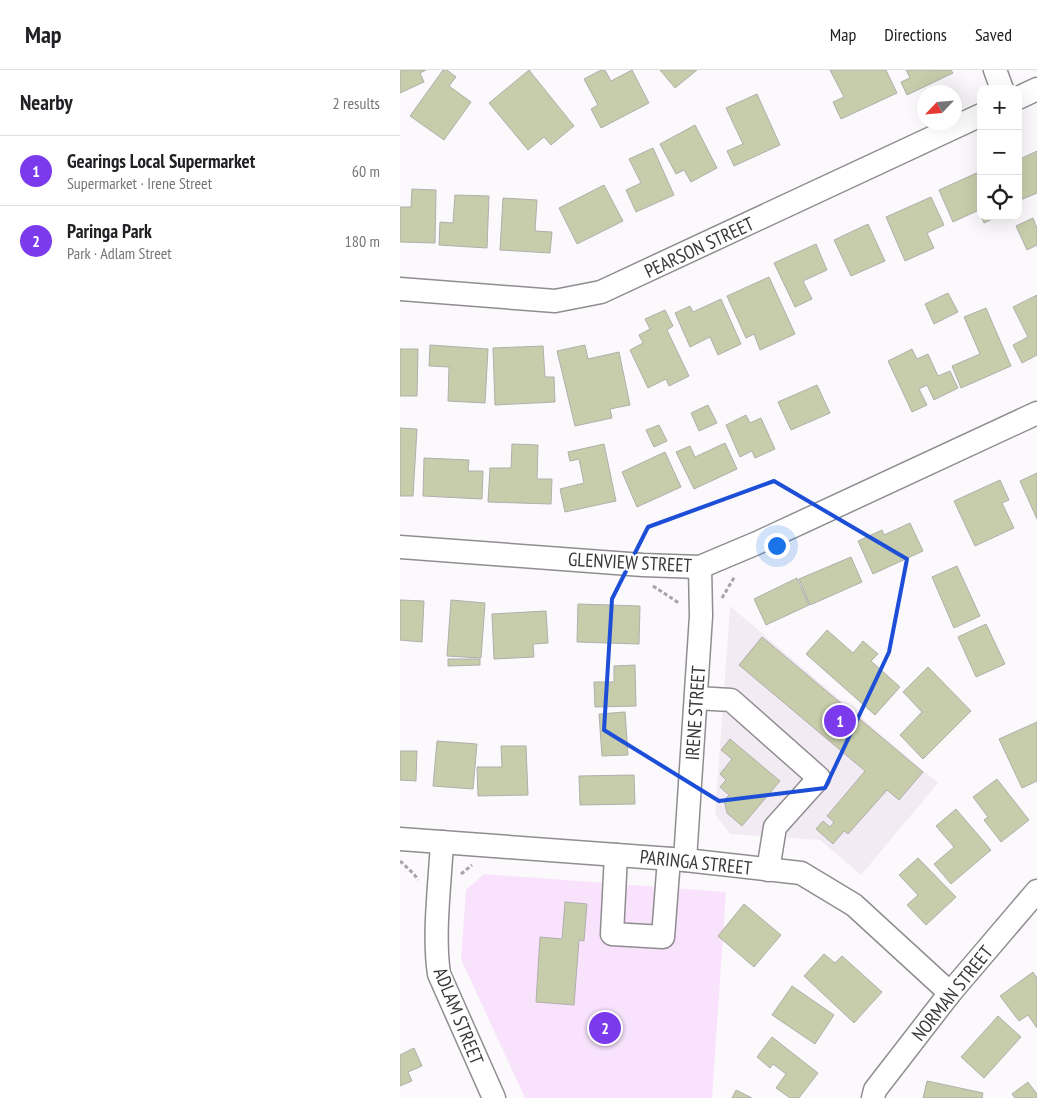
<!DOCTYPE html>
<meta charset="utf-8">
<style>
body{margin:0;font-family:"PT Sans Narrow",sans-serif;background:#f2f2f2;color:#202124}
.controls{position:absolute;right:15px;top:15px;display:grid;overflow:hidden;border-radius:10px;box-shadow:0 5px 20px #0002}
.controls button{width:45px;height:45px;display:grid;place-items:center;padding:0;border:0;border-bottom:1px solid #e0e0e0;background:#fff;color:#202124;font:25px sans-serif}
.compass{position:absolute;left:517px;top:15px;width:45px;height:45px;border-radius:50%;background:#fff;box-shadow:0 5px 20px #0002;rotate:244deg}
.you{position:absolute;left:376px;top:475px;width:18px;height:18px;margin:-12px;border:4px solid #fff;border-radius:50%;background:#1a73e8;box-shadow:0 0 0 8px #1a73e833}
.badge{display:grid;place-items:center;width:32px;height:32px;border-radius:50%;background:#7c3aed;color:#fff;font-size:16px;font-weight:700}
.pin{position:absolute;translate:-50% -50%;border:2px solid #fff;box-shadow:0 1px 5px #0006}
.list{margin:0;padding:0;list-style:none}
h2{display:flex;justify-content:space-between;align-items:center;height:65px;margin:0;padding:0 20px;font-size:21px}
h2 small{font-size:16px;font-weight:400;color:#757577}
.list li{display:grid;grid-template-columns:32px 1fr auto;gap:15px;align-items:center;box-sizing:border-box;height:70px;padding:0 20px;border-top:1px solid #e0e0e0}
.list b{display:block;font-size:19px;white-space:nowrap}
.list p{margin:0;font-size:16px;white-space:nowrap;color:#757577}
.list em{font-size:16px;font-style:normal;color:#757577}
.icon{flex:none;width:28px;height:28px;fill:none;stroke:currentColor;stroke-width:2;stroke-linecap:round;stroke-linejoin:round}
.map{position:relative;flex:none;width:637px;height:1028px;overflow:hidden}
header{display:flex;align-items:center;gap:30px;box-sizing:border-box;height:70px;padding:0 25px;background:#fff;border-bottom:1px solid #e0e0e0}
header strong{font-size:24px}
nav{display:flex;gap:28px;margin-inline-start:auto;font-size:18px}
main{display:flex}
aside{flex:1;background:#fff}
.map>svg:first-child{display:block}
</style>
<header>
<strong>Map</strong>
<nav><a>Map</a><a>Directions</a><a>Saved</a></nav>
</header>
<main>
<aside>
<h2>Nearby<small>2 results</small></h2>
<ul class="list">
<li><span class="badge">1</span><div><b>Gearings Local Supermarket</b><p>Supermarket · Irene Street</p></div><em>60 m</em></li>
<li><span class="badge">2</span><div><b>Paringa Park</b><p>Park · Adlam Street</p></div><em>180 m</em></li>
</ul>
</aside>
<div class="map">
<svg width="637" height="1028" viewBox="0 0 637 1028">
<rect width="100%" height="100%" fill="#fcf9fc"/>
<path fill="#f3ebf4" d="M330,536L538,713L461,805L420,770L330,764L315,744Z"/>
<path fill="#f8e2fc" d="M84,804L326,822L312,1028H125L61,889L66,820Z"/>
<g fill="#c7cdaa" stroke="#afafac">
<path d="M0,0H26L20,3L24,12L0,23Z"/>
<path d="M43,0H47L56,7L49,16L71,32L44,70L10,46Z"/>
<path d="M129,0L174,56L151,75L144,67L128,80L89,33Z"/>
<path d="M201,0H205L211,11L232,0L249,33L201,58L191,39L198,35L184,9Z"/>
<path d="M260,0H297L275,18Z"/>
<path d="M430,0H486L497,23L441,49L433,32L444,27Z"/>
<path d="M506,0H551L553,3L507,25L501,12L510,8Z"/>
<path d="M357,24L380,75L334,96L327,81L343,74L326,38Z"/>
<path d="M295,55L317,98L291,112L284,100L276,104L260,74Z"/>
<path d="M253,78L274,125L236,142L226,120L241,113L229,89Z"/>
<path d="M637,81V123L618,131V90Z"/>
<path d="M581,101V145L579,140L553,152L539,120Z"/>
<path d="M204,115L223,151L177,174L159,138Z"/>
<path d="M12,119L36,120L35,173L0,172V137H11Z"/>
<path d="M55,125L89,126L87,178L39,175L40,152L53,153Z"/>
<path d="M531,127L544,155L527,163L534,178L505,191L486,147Z"/>
<path d="M103,128L137,130L135,161L152,162L150,183L100,180Z"/>
<path d="M581,146H599L584,153Z"/>
<path d="M633,148L637,158V175L627,180L616,156Z"/>
<path d="M468,154L485,191L451,206L434,170Z"/>
<path d="M416,174L427,200L403,211L412,229L395,237L374,193Z"/>
<path d="M369,207L395,264L360,280L354,264L346,268L327,226Z"/>
<path d="M548,223L558,242L534,254L525,234Z"/>
<path d="M637,225V285L622,293L613,275L628,267L613,237Z"/>
<path d="M321,229L341,274L318,285L310,267L290,277L275,243L290,236L293,242Z"/>
<path d="M586,238L611,296L561,318L552,296L580,284L564,247Z"/>
<path d="M265,240L273,256L267,260L289,306L269,316L266,309L248,318L230,280L243,273L239,265L250,259L245,249Z"/>
<path d="M30,275L88,279L85,333L48,331L49,297L29,296Z"/>
<path d="M185,275L188,289L219,282L230,335L210,339L212,348L175,356L157,281Z"/>
<path d="M143,276L145,307H154L155,332L95,335L93,278Z"/>
<path d="M0,279H18L17,326H0Z"/>
<path d="M512,279L517,289L528,284L538,306L550,301L558,318L534,330L527,315L519,319L527,335L512,342L488,291Z"/>
<path d="M417,315L430,343L391,360L378,332Z"/>
<path d="M308,335L317,353L299,361L291,343Z"/>
<path d="M346,345L350,353L361,348L375,379L355,388L352,381L340,387L326,355Z"/>
<path d="M259,355L267,371L254,377L246,360Z"/>
<path d="M0,358L17,359L13,426H0Z"/>
<path d="M325,373L337,399L294,419L276,382L290,376L295,387Z"/>
<path d="M112,374L138,375L137,409H152L151,434L88,432L90,398H111Z"/>
<path d="M204,374L216,431L165,442L160,419L184,413L179,389L170,391L168,382Z"/>
<path d="M265,382L281,417L237,437L222,402Z"/>
<path d="M24,388L69,390L68,401H83L82,429L23,426Z"/>
<path d="M637,403V449L620,411Z"/>
<path d="M600,410L609,430L602,433L614,458L575,476L554,431Z"/>
<path d="M510,453L523,481L473,504L458,471L482,460L484,465Z"/>
<path d="M451,487L462,512L410,535L399,509Z"/>
<path d="M557,496L580,546L554,558L532,507Z"/>
<path d="M397,508L409,535L366,555L354,529Z"/>
<path d="M0,530L24,531L22,572L0,570Z"/>
<path d="M51,530L85,533L81,588L47,586Z"/>
<path d="M178,534L240,536L239,574L177,572Z"/>
<path d="M146,541L148,573L133,574L134,587L94,589L92,544Z"/>
<path d="M586,554L605,594L576,607L558,567Z"/>
<path d="M427,560L453,583L463,571L478,584L471,591L500,617L475,645L406,584Z"/>
<path d="M362,567L523,702L499,730L487,720L448,764L444,761L433,774L416,759L423,751L430,757L434,752L427,746L465,701L339,595Z"/>
<path d="M48,589H80V595L48,596Z"/>
<path d="M235,595L236,636L195,637L194,612H214V596Z"/>
<path d="M528,597L571,641L523,689L500,665L522,642L503,622Z"/>
<path d="M225,642L228,685L202,686L199,644Z"/>
<path d="M637,652V711L622,718L599,669Z"/>
<path d="M330,669L380,711L342,756L327,743L324,730L329,725L320,717L326,710L320,704L332,689L321,680Z"/>
<path d="M37,671L77,674L73,719L33,716Z"/>
<path d="M101,676H126L128,725L78,726L77,697H102Z"/>
<path d="M0,681H17L16,711L0,710Z"/>
<path d="M234,705L235,734L180,735L179,706Z"/>
<path d="M597,709L629,750L601,772L584,750L588,747L573,727Z"/>
<path d="M556,739L591,780L551,814L534,794L554,777L536,756Z"/>
<path d="M518,788L556,827L526,855L507,835L518,825L499,805Z"/>
<path d="M165,832L187,834L184,871L179,870L174,935L136,932L140,867L162,869Z"/>
<path d="M344,834L381,865L354,897L318,866Z"/>
<path d="M424,884L435,893L442,886L482,922L454,953L404,906Z"/>
<path d="M633,902L637,908V958L628,945L619,951L600,926Z"/>
<path d="M392,916L434,945L415,974L372,945Z"/>
<path d="M598,946L621,967L584,1008L561,987Z"/>
<path d="M372,967L418,1003L399,1028H390L376,1018L386,1004L373,994L370,998L357,987Z"/>
<path d="M14,978L22,996L8,1002L12,1011L0,1016V985Z"/>
<path d="M527,1011L583,1023L582,1028H523Z"/>
<path d="M628,1012L637,1024V1028H615L612,1024Z"/>
<path d="M336,1020L352,1028H332Z"/>
</g>
<g fill="none" stroke-linecap="round" stroke-linejoin="round">
<g stroke="#8f8d90" stroke-width="25">
<g id="minor">
<path d="M595,0L602,19"/>
<path d="M618,28L637,19"/>
<path d="M0,219L155,231L201,222L581,45"/>
<path d="M0,477L243,495L300,497L357,473L637,343"/>
<path d="M296,628L331,630L419,708L375,757L368,800"/>
<path d="M0,769L285,790L401,803L454,835L550,923"/>
<path d="M42,772C40,813 33,864 39,904L94,1028"/>
<path d="M216,785L212,864L263,867L269,789"/>
<path d="M285,790L301,546L300,497"/>
<path d="M473,1028L475,1020L550,923L637,821"/>
</g>
</g>
<g stroke="#a6a4a6" stroke-width="3" stroke-dasharray="4 2.5" stroke-linecap="butt">
<path d="M253,516L279,533"/>
<path d="M322,528L335,506"/>
<path d="M0,791L14,804L18,810"/>
<path d="M61,804L72,795"/>
</g>
<use href="#minor" stroke="#fff" stroke-width="22"/>
</g>
<path fill="none" stroke="#1d4ed8" stroke-width="4" stroke-linejoin="round" d="M374,411L507,489L489,582L425,718L319,731L204,660L212,529L248,457Z"/>
<g text-anchor="middle" stroke-width="4" stroke-linejoin="round" paint-order="stroke">
<g font-size="19" fill="#383839" stroke="#fff">
<text transform="translate(299 177) rotate(-25)" y="7">PEARSON STREET</text>
<text transform="translate(230 492) rotate(3)" y="7">GLENVIEW STREET</text>
<text transform="translate(295 643) rotate(-86)" y="7">IRENE STREET</text>
<text transform="translate(296 792) rotate(6)" y="7">PARINGA STREET</text>
<text transform="translate(552 923) rotate(-51)" y="7">NORMAN STREET</text>
<text transform="translate(59 946) rotate(68)" y="7">ADLAM STREET</text>
</g>
</g>
</svg>
<div class="controls">
<button>+</button>
<button>−</button>
<button><svg class="icon" aria-label="locate" viewBox="0 0 24 24"><circle cx="12" cy="12" r="6"/><path d="M12 2v4M12 18v4M2 12h4M18 12h4"/></svg></button>
</div>
<svg class="compass" viewBox="-18 -18 36 36"><path d="M0-13l5 13h-10z" fill="#e53935"/><path d="M0 13l5-13h-10z" fill="#757577"/></svg>
<div class="you"></div>
<div class="pin badge" style="left:440px;top:651px">1</div>
<div class="pin badge" style="left:205px;top:958px">2</div>
</div>
</main>
